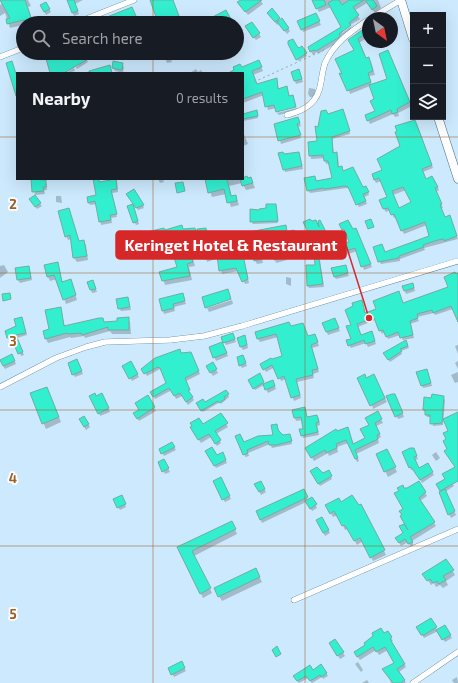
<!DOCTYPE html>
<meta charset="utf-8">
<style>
body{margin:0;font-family:"Exo 2",sans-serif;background:#242831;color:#f1f3f6}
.controls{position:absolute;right:12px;top:12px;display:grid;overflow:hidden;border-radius:0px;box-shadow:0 4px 16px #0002}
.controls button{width:36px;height:36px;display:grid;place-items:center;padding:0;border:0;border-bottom:1px solid #363941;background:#171b24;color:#f1f3f6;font:20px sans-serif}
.compass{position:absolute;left:362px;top:12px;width:36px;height:36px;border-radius:50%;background:#171b24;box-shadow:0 4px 16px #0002;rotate:147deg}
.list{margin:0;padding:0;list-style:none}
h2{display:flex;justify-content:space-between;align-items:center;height:52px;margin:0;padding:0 16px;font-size:17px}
h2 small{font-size:13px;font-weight:400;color:#9ea1a6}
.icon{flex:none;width:22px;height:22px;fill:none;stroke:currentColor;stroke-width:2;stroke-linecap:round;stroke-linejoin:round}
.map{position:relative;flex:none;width:458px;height:683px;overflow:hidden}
.search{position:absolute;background:#171b24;box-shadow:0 4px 16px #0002;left:16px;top:16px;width:228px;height:44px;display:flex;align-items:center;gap:10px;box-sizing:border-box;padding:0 14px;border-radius:22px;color:#9ea1a6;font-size:15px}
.panel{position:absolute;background:#171b24;box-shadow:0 4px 16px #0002;left:16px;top:72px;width:228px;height:108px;border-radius:0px}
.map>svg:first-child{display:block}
</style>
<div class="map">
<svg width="458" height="683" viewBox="0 0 458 683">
<rect width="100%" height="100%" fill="#cce9fd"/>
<g fill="#0003" fill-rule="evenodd">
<path d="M1,0H28L31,6L28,7L33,23H23V25L10,28L5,13L0,16V5L3,3Z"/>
<path d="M68,0H83L75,4L79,14L74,16Z"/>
<path d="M152,0H173L179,19L171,23H159Z"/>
<path d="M243,0H260L263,4L248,15L241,6Z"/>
<path d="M313,0H378L381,8L375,13L367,3L354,11L360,19L342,30V33L354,24L351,27L352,29L340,41L318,54L317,52L313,55L309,48L342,27L331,7L319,12Z"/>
<path d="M46,3L51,12L46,15L41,6Z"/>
<path d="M272,10L280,21L282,20L290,31L287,34L279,23L277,25L270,16Z"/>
<path d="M133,11L136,19L127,23H96L109,21Z"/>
<path d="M317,17L321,25L303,32L302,29Z"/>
<path d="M252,23L261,37L256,40L248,30Z"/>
<path d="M364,29L368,37L359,43L366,59H369L371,62L375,75L369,76L372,85L388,79L389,54L412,106L398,113L399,116L395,117L393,114L370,124L366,116L376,112L375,100L370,86L350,94L344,75L355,51L349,41Z"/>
<path d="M289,43L299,49L302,47L307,56L298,61Z"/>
<path d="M72,53H108L87,60L88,62L77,69L76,67L79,65L78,64L75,65Z"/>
<path d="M163,53H169L172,62L167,63Z"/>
<path d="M211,53H224L226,56L222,58L221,55L214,59Z"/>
<path d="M114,62L122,64L124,67L123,73L115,71L113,68Z"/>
<path d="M260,65L263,71L253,75L257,85L276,79L279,89L287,88L290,97L293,96L296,106L277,111L276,108L268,110L264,95L243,103V73H230Z"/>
<path d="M74,68L75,71L66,73Z"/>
<path d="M196,69L198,72L201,70L203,73H190Z"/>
<path d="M299,70L303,82L296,84L292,72Z"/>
<path d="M309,88L315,89L316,92L314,98L310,97L308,94Z"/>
<path d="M297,108L298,110L279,115L277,113Z"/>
<path d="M257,113L258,118L243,121V115Z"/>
<path d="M344,113L350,134L332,139L334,154L336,153L338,156L339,168L363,188L367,189L369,195L364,197L367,204L359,207L350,189L347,188L310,193L308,190L315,177L317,182L333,179L330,163L326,164L325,158L311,159L309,143L319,142V128L328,115Z"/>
<path d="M298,119L301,126L298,127L301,138L281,144L276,125Z"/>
<path d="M417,124L433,168L423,172L426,180H434L439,190L436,192L443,208H441L445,218L450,216L458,239L424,248L425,250L400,259V261L381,264L379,261L385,253L430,236L427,225L404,234L396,217L394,218L390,210L386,212L384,209L381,200L388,197L381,181L376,183L374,179L384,171ZM406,190L412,202L399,209L393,195Z"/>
<path d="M243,132L248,144L243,146Z"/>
<path d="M299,153L303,169L285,172L279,154Z"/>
<path d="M251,178L255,188L246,190L242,183L229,186L232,197L236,196L239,205L231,207L226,194L212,197L206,179Z"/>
<path d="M42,179L47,184V190H44L45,194L35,195L32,180Z"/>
<path d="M94,179H99L100,183L111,179H117L118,192L112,193L117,217L111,218L112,223L101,225L97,204L90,205L89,203L98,196Z"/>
<path d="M158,179H163L164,182L160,183Z"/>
<path d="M134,190L144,208L138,210L128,194Z"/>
<path d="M56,196H61L62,203L56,202Z"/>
<path d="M32,202L40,204L42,206L37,209Z"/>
<path d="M276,205L278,223L253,224L251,221L260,212Z"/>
<path d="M134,208L139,224L136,225L134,222Z"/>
<path d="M68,209L79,242L83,241L86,245L88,260L77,262L74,258L71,239L68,240L66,236Z"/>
<path d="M304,223L320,229L333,247L351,242L341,225L357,233L372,267L364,270L357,251L331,260L323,238L317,239L324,287L309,288L308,286L316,266L315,255L301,259L298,251L285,254L287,260L276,263L274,256L262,258L263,263L257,264L255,260L285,227L288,232L294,231L298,248L314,243Z"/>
<path d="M195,229L198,234L206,229L208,235L214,233L218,243L236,239L238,247L242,250L249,283L245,284L239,271L222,274L218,258L207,262L202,239L199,237L187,239L195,266L189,267L192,280L165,285L161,272L178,268L171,244L151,249L154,255L150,257L143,244L151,248L148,233Z"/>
<path d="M57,264L63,283L72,284L77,300L66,304L57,279L50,281L48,277Z"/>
<path d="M4,265L8,272L0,278V266Z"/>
<path d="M345,266L349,276L336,279L334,276Z"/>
<path d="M29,267L32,280L20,283L18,280Z"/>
<path d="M458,273V317L453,309L435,315L434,313L417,317L419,321L410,324L414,338L403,340L400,335L388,339L385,332L382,334L375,320L358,327L361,336L373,335L376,344L368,347L366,343L351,348L349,345L352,339V325L362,301L366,314L403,304L449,287Z"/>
<path d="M286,277L291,278V286L286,284Z"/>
<path d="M93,281L97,292L92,293L91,290Z"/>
<path d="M413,284L415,291L406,294L405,291Z"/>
<path d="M182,294L186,304L174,307L175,311L164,314L163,311Z"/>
<path d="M128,298L131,310L121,311L119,308Z"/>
<path d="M232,300L233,304L209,312L207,308Z"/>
<path d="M60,308L65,327L103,319L105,323L118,322L128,318L130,322L131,334H112L110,331L85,338L84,336L71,338L70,337L48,343L46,339Z"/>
<path d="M23,321L27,335L17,338L24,355L21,356L13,339L10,340L8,338Z"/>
<path d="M336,322L340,331L328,335L323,323Z"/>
<path d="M291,326L308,337L316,338L319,346L312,348L319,372L313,374L314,378L297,382L301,398L294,401L286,379L281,381L275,367L266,372L261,364L283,356L278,337L260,342L258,339Z"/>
<path d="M234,337L236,342L226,345L224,342Z"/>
<path d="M246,339L248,348L243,350L241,347Z"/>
<path d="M407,343L409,348L401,351L402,354L390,362L385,354Z"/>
<path d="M458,345V354L455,346Z"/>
<path d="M224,346L228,356L216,361L210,348Z"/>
<path d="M191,353L200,374L186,381L189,393L194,400L188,405L182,396L176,399L172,390L155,399L152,392L167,384L160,369L147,376L143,369L181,354Z"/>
<path d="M243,356L247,366L242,368L240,365Z"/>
<path d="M13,358L16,364L5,369L3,366Z"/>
<path d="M458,361V369L455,363Z"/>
<path d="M78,363L83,374L75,377L73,374Z"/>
<path d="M131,363L139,377L132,381L124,367Z"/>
<path d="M213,364L218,373L213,376L207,367Z"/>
<path d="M458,372V382L455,383L451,375Z"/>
<path d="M428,373L432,386L423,388L422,385Z"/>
<path d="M259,375L264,384H274L276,389L268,393L264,385L255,390L249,380Z"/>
<path d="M366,379H376L387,402L373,409Z"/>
<path d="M226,391L229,397L221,404L220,402L203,412L198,404H204Z"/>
<path d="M49,393L61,422L46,429L31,394Z"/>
<path d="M148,396L156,411L139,421L135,414L140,410Z"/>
<path d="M96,397H103L110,412L100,416Z"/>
<path d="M388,397L396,398L404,417L398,419Z"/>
<path d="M443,397L445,400L443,425L433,426L431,417H427L424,409L432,399Z"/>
<path d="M304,408L307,418L317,416L319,419L320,425L317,426L319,435L303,438L302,435L304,429L302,420L296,421L295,418Z"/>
<path d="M458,413V476L450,480L454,486L445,492L456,515L451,518L442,501L444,500L437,484L446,479L456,467L449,449L448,440Z"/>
<path d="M220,414L228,427L216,434L221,443L217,446L211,437L201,443L191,427L202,426Z"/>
<path d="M379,416L383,423L376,426L381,437L378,439L379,443L356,454L359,461L357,462L348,443L337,447L338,452L329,456L328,453L314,461L306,448L337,432H349L354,445L366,439L370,426Z"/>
<path d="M84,417L90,427L86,430L80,420Z"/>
<path d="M278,428L282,436L290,435L292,444L272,448L270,444L248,453L249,456L245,457L244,443L274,435Z"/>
<path d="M172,444L176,450L164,456L160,449Z"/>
<path d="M413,449L418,459L415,460L419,470L427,465L434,475L422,483L414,469L411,470L410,467Z"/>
<path d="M206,451L216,456H224L227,463L216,468Z"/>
<path d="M436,452L440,458L436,461L432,455Z"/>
<path d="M377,455H389L397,472L388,477Z"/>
<path d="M164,460L170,472L165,474L159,462Z"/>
<path d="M311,471L322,474L328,471L332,479L320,486Z"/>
<path d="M222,482L231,499L225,502L223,499Z"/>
<path d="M260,482L266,492L261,495L256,484Z"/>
<path d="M419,482L427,496L420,501L436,526L412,541L414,546L411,547L408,542L401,546L397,538L410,534L405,509L404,489H408Z"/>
<path d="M303,490L308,500L312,498L317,508L312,511L306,502L262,523L257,512Z"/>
<path d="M123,500L126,507L120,510L118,507Z"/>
<path d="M341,503L359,506L363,509L386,555L373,561L363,541L357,545L350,532L347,529L345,530L338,515L333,517L327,506Z"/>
<path d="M322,518L330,533L325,536L317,520Z"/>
<path d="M234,527L237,534L194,556L212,593L203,598L179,547Z"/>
<path d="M446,560L455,575L446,581L448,585L443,588L440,585L436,587L434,583L431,585L424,574Z"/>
<path d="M258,574L262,582L222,601L219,596Z"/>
<path d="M431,620L437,630L445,626L452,638L445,642L438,631L424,638L418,628Z"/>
<path d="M388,632L393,641L391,642L406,667L399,672L406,683H390L391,682L384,670L395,663L388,650L379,655L376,650L360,660L355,653Z"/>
<path d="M335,640L345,656L340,659L330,643Z"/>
<path d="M181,662L186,671L174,677L169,668Z"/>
<path d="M358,662L363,670L361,672L355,664Z"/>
<path d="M321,666L328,676L323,679L322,677L312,683L308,678L299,683L294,677L312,671Z"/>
<path d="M457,677L458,683H454L452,680Z"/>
<path d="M367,680L369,683H362Z"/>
</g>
<g fill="#32efd0" stroke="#6faea0" fill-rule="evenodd">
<path d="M0,0H25L33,23H25L24,20L7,24L6,19L10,18Z"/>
<path d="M67,0H74L78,11L72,13Z"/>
<path d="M150,0H173L179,16L170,19V21L165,23H158Z"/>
<path d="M241,0H262L245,12L237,2Z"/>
<path d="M312,0H324L326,5L316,9Z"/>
<path d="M333,0H339L342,5L349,0H364L353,7L359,15L349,23L351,25L339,34L340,36L338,38L316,51L314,50L310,52L308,47L341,27L328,3Z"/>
<path d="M365,0H373L377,6L372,10Z"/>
<path d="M46,2L50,9L44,12L40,5Z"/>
<path d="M132,7L136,16L120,23H108L107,17Z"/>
<path d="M272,8L280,18L275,22L267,13Z"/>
<path d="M226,10L233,23H201Z"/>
<path d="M316,13L320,21L301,30L297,21Z"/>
<path d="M282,18L289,28L284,31L277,22Z"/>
<path d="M252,22L260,33L253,38L245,26Z"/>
<path d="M365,28L368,32L358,39L366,58L369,57L373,71L368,73L371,82L347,91L339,73L342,74L335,59L354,50L348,40Z"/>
<path d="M293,39L297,46L299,48L302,46L307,53L296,60L288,44V41Z"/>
<path d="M388,50L410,102L397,109L398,112L392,114L391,110L367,121L365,115L375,111L370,101L374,99L369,85L387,79L379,54Z"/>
<path d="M51,53L52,56L64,53L66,59L77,53L79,56L84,53L88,59L64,73H50L45,55Z"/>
<path d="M259,60L262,67L252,71L257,84L277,78L278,89L287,86L289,96L293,95L296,107L276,112L274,105L265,107L262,92L243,99V73H228L234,70L233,67L240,64L242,67Z"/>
<path d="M12,61L17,77L16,96L6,63Z"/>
<path d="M113,61L123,63L122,70L112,68Z"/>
<path d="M110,65L112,73H89V71Z"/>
<path d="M299,69L302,79L294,81L291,72Z"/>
<path d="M343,109L350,131L332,137L333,153L337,152L338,167L342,166L343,171L353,167L363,187L366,186L369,192L363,194L366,201L356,205L348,187L345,186L324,189L323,188L307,191L304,178L315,176L316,181L332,178L328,161H324L323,155L309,156L308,142L317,141L315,126L318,127L321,111L326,110L328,114Z"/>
<path d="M257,110L258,116L243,119V114Z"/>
<path d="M298,117L300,123L297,124L301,135L278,141L274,124Z"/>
<path d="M415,120L432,165L422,169L426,179L432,176L438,187L435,188L442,204L440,205L445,217L450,215L457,236L444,241V239L438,240L423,245L424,247L399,256V258L378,262L373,247L382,244L385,252L429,236L425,222L401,231L394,214L391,215L388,208L383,209L379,200L387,197L379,178L374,180L372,174L382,170L377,159L400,146L395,132L397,131L395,126ZM403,187L411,202L399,208L392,191Z"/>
<path d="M283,152L284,154L299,152L302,166L283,170L278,153Z"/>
<path d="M247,176L248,178L251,177L253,183L242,186L240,179Z"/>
<path d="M31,179L46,180V187H43L44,191L32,192Z"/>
<path d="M93,179H99V182L116,179L117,189L111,190L117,214L110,215L111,220L99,222L95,201L88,203L87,197L96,195Z"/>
<path d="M205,179H227L231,196L236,195L237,201L227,203L224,189L208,193Z"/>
<path d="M183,182L185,191L177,193L175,183Z"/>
<path d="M134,189L144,205L136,208L126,194Z"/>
<path d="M35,195L41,203L35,207L29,199Z"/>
<path d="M133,204L138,221L133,223L127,206Z"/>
<path d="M266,204H276L278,221L250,222V209L259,210V209L266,208Z"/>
<path d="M69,208L79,241L84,240L87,256L73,258L70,235L65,237L58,211Z"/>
<path d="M310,219L312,221L316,220L319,227L318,221L320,220L333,246L349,242L344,229L342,230L339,224L348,220L353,229L356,228L371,264L361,267L355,248L328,257L321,234L316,236L318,250L298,256L296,248L284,250L285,257L274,260L272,253L261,254L262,259L254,261L249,232L286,225L287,232L294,230L297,247L313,242L303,222Z"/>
<path d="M371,219L374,227L368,229L365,221Z"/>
<path d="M182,225L183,229L195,228L196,233L185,235L193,262L187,264L190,276L162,281L159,272L177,267L169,241L150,245L152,250L147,253L142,244L148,241L149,244L147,232L164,228L165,230Z"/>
<path d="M206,228L207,234L215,232L217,242L236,238L238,246L241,245L248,279L242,282L236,268L219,271L217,255L205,259L200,235L197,236V229Z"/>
<path d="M314,253H318L323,284L307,286L306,265H315Z"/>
<path d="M58,262L62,282L71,279L76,295L63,300L54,275L47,277L44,265Z"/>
<path d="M346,265L348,273L334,277L331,268Z"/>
<path d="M29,266L31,278L17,280L15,268Z"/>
<path d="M455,272L456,274L458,273V322L451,306L433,313L432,310L417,314L418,318L410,321L413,335L400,338L398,332L386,337L383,330L379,331L374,318L357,324L361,335L372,331L375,341L365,344L364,340L348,346L346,340L351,339L346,326L351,325L345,310L353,306L352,303L362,300L365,313L376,309L373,301L399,291L403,303L448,287L444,277Z"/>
<path d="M93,280L96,289L90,290L87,282Z"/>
<path d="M413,283L414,288L404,291L402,286Z"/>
<path d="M228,289L231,299L205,308L202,297Z"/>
<path d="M10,293L11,299L3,301L2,294Z"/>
<path d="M183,293L185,301L173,304L174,308L162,311L159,299Z"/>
<path d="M128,297L130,307L118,309L116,299Z"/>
<path d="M61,307L64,326L99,318H103L104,322L117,321V318L129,317V330H108V327L82,335L81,333L68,334L67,333L45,339L43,331L49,329L45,310Z"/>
<path d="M22,317L26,333L16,335L23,352L18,354L11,337L7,338L5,331L16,326L14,319Z"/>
<path d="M335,318L339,328L326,332L322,323Z"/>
<path d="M289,322L291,326L303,323L308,336L315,334L318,342L311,345L318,369L312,370L313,375L296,379L300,395L291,398L284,376L278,379L272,365L263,370L260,364L271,358L272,359L282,356L277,337L276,334L257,339L255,332Z"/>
<path d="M233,333L235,339L223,343L221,337Z"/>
<path d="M245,335L247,345L240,347L237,338Z"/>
<path d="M406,340L408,346L400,349L402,351L388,360L383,353Z"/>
<path d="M222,342L227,353L213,358L209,347Z"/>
<path d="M180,349L181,353L191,352L199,371L185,378L190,390H188L193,397L186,402L180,393L174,396L169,388L153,397L150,392L166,383L160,368L158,367L144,374L141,369L155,358Z"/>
<path d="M12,354L15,361L3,366L0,360Z"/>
<path d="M243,355L246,363L239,366L237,357Z"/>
<path d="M77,359L82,371L72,375L68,363Z"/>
<path d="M131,361L138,374L129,379L122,366Z"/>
<path d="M213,362L217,369L210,373L206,366Z"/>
<path d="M427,369L431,383L421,386L416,372Z"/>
<path d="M260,373L264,382L253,389L248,380Z"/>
<path d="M365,374L366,378L374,374L385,398L370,406L357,378Z"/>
<path d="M273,380L275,386L265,390L263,384Z"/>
<path d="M47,387L59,417L42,424L30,393Z"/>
<path d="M226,390L229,394L224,397L225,399L219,403L218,401L201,411L196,403L203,399L205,402Z"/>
<path d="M95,393L96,396L102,393L109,408L98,414L89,396Z"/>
<path d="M392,394H395L403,413L395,417L386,396Z"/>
<path d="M432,394L444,396L442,423L430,424V415H425V410H423L424,397L431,398Z"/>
<path d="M148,395L155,407L137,419L133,413L139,410L135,403Z"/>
<path d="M305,407L307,417L317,415L319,422L316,423L318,432L301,436L299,429H303L301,417L294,418L292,410Z"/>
<path d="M378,411L382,419L375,423L380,434L377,435L378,439L355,450L358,458L355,459L346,440L336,444L337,448L326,453L325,450L311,458L305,448L336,429L337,431L348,427L353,444L365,438L360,429L369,425L365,418Z"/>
<path d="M458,412V481L440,491L436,484L445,479L442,474L455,467L444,451L447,449L443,441L446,439L443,433L448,431L443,419Z"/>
<path d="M221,413L228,423L215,431L221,440L215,444L209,434L198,440L190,427L192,426L190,423L199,418L203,424Z"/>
<path d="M84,416L89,424L84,427L79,419Z"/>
<path d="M277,424L278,430L283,435L290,434L292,441L276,445H269L268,441L247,450L248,453L243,455L235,436L240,434L244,442L258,436L273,435L271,425Z"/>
<path d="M172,442L175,447L161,454L159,449Z"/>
<path d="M212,447L217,455L223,452L226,460L214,466L205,451Z"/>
<path d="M410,448H414L417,456L414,457L419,468L428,463L433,472L420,480L411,467L409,468L402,452Z"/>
<path d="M387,449L396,467L384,472L376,454Z"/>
<path d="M164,459L169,468L162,472L158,462Z"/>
<path d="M317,467L323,473L329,470L332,476L318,484L310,471Z"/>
<path d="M221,477L230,496L222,500L213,481Z"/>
<path d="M261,481L265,489L259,492L254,484Z"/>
<path d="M419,481L426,492L419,498L435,522L410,537L413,542L408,544L405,539L399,543L395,538L403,533L399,526L404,524L408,530L400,516L402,515L399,511L403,509L394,493L399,491L397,488L403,485L404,488H407Z"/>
<path d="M304,489L308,497L260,520L256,511Z"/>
<path d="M445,489L455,511L448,515L439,492Z"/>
<path d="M122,495L126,504L117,508L113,499Z"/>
<path d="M352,495L359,505L361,504L385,550L370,558L360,538L354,541L346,527L344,525L342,526L334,511L330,514L325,505L339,498L341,502Z"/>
<path d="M312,497L317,504L310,509L305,501Z"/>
<path d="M322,517L329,530L323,533L316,520Z"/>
<path d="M232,521L236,529L192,551L211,588L200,594L177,547Z"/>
<path d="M446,559L454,570L443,576L446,580L439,584L437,581L433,583L430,579L427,581L422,574Z"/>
<path d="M256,568L260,577L218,597L214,588Z"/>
<path d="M431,618L437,627L424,635H421L416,627Z"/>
<path d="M445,625L451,635L442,640L436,630Z"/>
<path d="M381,628L384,633L388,631L392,637L390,639L405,664L397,669L405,680L401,683H393L382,669L394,663L385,647L376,652L373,647L357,657L354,652L365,645L364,643L373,636L372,633Z"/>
<path d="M335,639L344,652L337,656L329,643Z"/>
<path d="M277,646L281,654L276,657L272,650Z"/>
<path d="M182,661L185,668L171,675L168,668Z"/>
<path d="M321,664L327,673L321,677L320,675L310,681L306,676L297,681L293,676L310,665L313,670Z"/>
</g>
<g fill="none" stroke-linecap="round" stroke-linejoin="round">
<g stroke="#43718e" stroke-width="6">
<g id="minor">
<path d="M371,18L401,0"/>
<path d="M76,23L134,0"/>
<path d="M0,57L23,48"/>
<path d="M287,115C306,110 318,103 321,82C322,76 323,69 325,63C334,43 350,32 368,20"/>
<path d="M0,387L56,358L86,347L105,342L170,340L204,336L242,326L458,261"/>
<path d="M294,600L458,529"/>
<path d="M413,683L458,652"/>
</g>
</g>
<g stroke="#43718e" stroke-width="9">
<g id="primary">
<path d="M401,0L413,39"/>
<path d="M438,117L458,179"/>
</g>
</g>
<path stroke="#8da7b8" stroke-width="1" stroke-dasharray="2 3" stroke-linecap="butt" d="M254,82L324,50"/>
<use href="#minor" stroke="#fff" stroke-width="5.5"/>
<use href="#primary" stroke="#fff" stroke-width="8"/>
</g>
<path fill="none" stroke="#9e5f27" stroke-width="1" stroke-opacity="0.55" d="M153,0V23M305,0V683M153,53V73M0,137H17M243,137H458M153,179V683M0,273H458M0,410H458M0,546H458"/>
<g font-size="13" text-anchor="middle" font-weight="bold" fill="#9e5f27" stroke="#fff" stroke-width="3.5" stroke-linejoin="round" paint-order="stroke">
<text x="13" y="209">2</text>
<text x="13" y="346">3</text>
<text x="13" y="483">4</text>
<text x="13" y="619">5</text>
</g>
<path fill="none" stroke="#d62828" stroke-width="1.5" d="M369 318L346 245"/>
<circle fill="#d62828" stroke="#fff" stroke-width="1.5" cx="369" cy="318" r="4"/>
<rect fill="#d62828" stroke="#d62828" stroke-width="1.5" x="116" y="231" width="230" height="28" rx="4"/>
<g font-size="16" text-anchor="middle" font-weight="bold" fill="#fff">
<text x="231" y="251">Keringet Hotel &amp; Restaurant</text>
</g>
</svg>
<div class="controls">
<button>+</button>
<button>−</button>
<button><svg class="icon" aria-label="layers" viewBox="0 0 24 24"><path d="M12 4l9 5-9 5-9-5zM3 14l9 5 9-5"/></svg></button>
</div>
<svg class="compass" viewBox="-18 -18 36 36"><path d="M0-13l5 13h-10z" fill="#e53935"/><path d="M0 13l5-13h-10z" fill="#9ea1a6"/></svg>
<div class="search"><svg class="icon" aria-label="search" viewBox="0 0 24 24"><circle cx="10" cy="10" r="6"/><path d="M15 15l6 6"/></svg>Search here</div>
<section class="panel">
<h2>Nearby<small>0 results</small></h2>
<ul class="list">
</ul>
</section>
</div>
